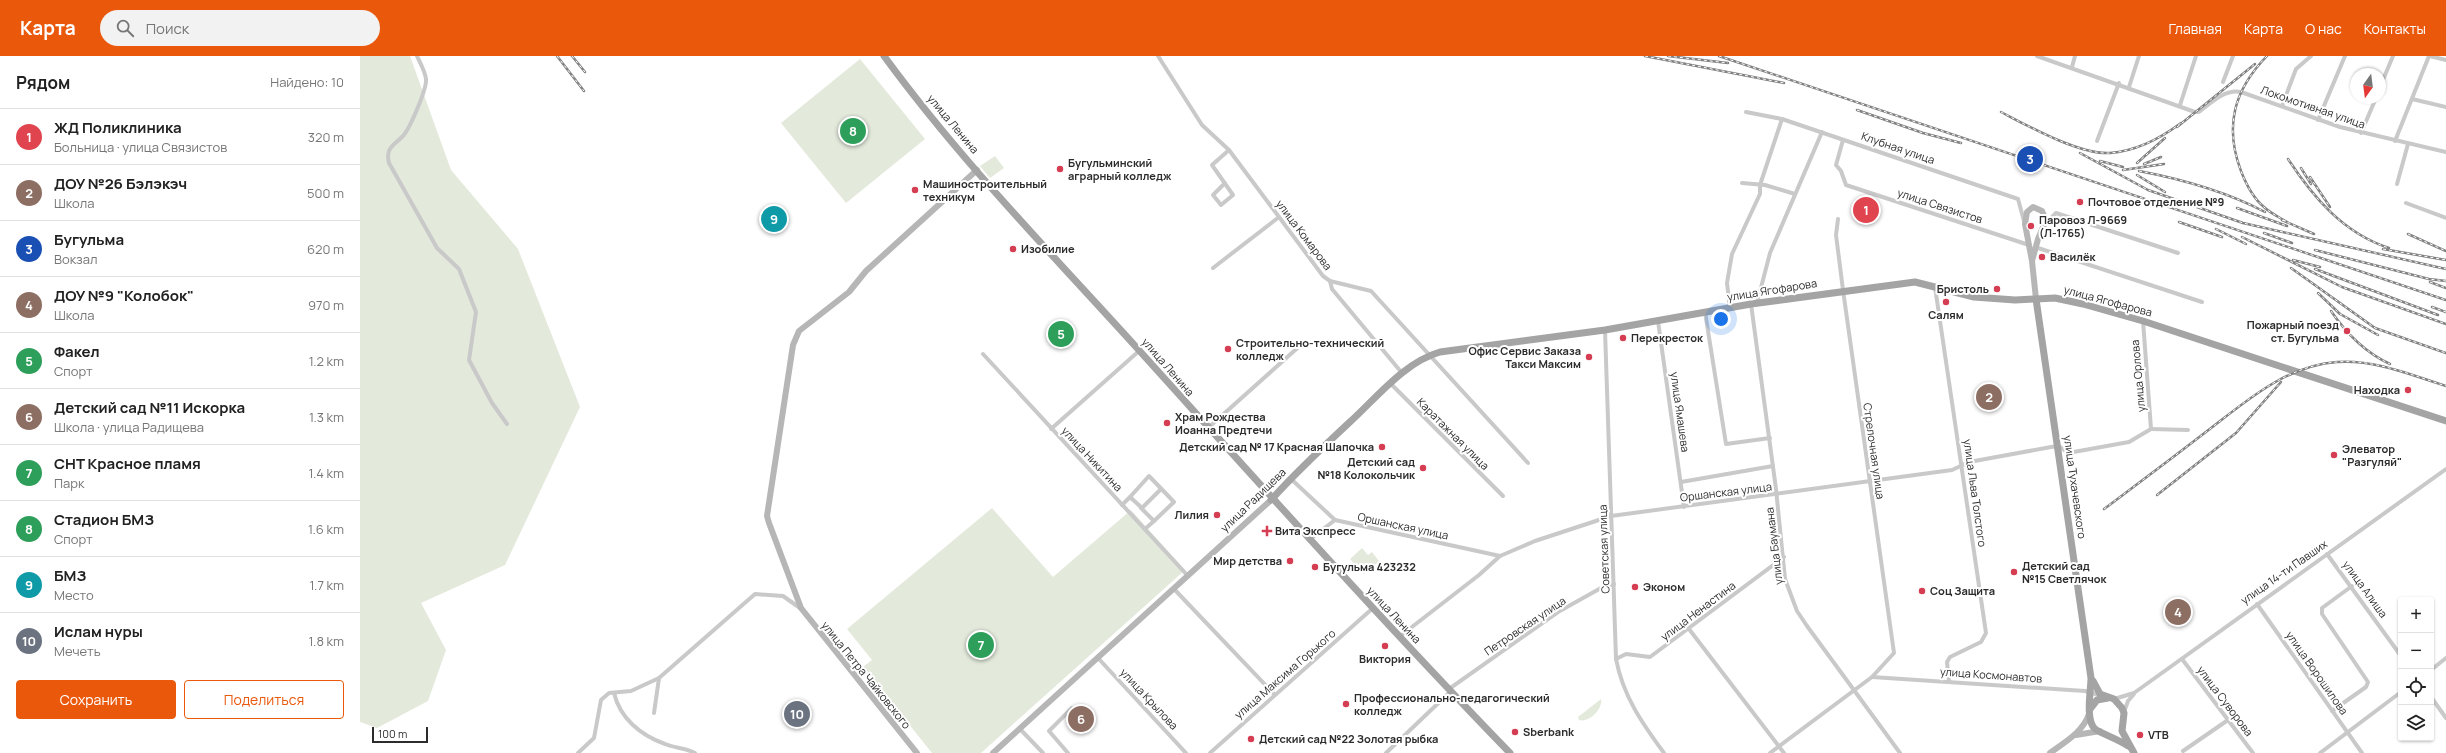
<!DOCTYPE html>
<html lang="ru">
<meta charset="utf-8">
<style>
body{margin:0;font-family:Manrope,sans-serif;background:#f2f2f2;color:#222}
.controls{position:absolute;right:12px;bottom:12px;display:grid;overflow:hidden;border-radius:4px;box-shadow:0 1px 3px #0004}
.controls button{width:36px;height:36px;display:grid;place-items:center;padding:0;border:0;border-bottom:1px solid #e0e0e0;background:#fff;color:#222;font:20px sans-serif}
.compass{position:absolute;left:1990px;top:12px;width:36px;height:36px;border-radius:50%;background:#fff;box-shadow:0 1px 3px #0004;rotate:194deg}
.scale{position:absolute;left:12px;bottom:10px;width:56px;box-sizing:border-box;padding-left:4px;border:2px solid #2c2c2c;border-top:0;font-size:11px;line-height:14px;white-space:nowrap;color:#2c2c2c;-webkit-text-stroke:3px #fff;paint-order:stroke}
.you{position:absolute;left:1361px;top:263px;width:14px;height:14px;margin:-10px;border:3px solid #fff;border-radius:50%;background:#1a73e8;box-shadow:0 0 0 6px #1a73e833}
.badge{display:grid;place-items:center;width:26px;height:26px;border-radius:50%;background:#ea580c;color:#fff;font-size:13px;font-weight:700}
.pin{position:absolute;translate:-50% -50%;border:2px solid #fff;box-shadow:0 1px 4px #0006}
.list{margin:0;padding:0;list-style:none}
h2{display:flex;justify-content:space-between;align-items:center;height:52px;margin:0;padding:0 16px;font-size:17px}
h2 small{font-size:13px;font-weight:400;color:#767676}
.list li{display:grid;grid-template-columns:26px 1fr auto;gap:12px;align-items:center;box-sizing:border-box;height:56px;padding:0 16px;border-top:1px solid #e0e0e0}
.list b{display:block;font-size:15px;white-space:nowrap}
.list p{margin:0;font-size:13px;white-space:nowrap;color:#767676}
.list em{font-size:13px;font-style:normal;color:#767676}
.actions{display:flex;gap:8px;padding:12px 16px}
.actions a{flex:1;padding:9px 0;border:1px solid #ea580c;border-radius:4px;text-align:center;font-size:14px;color:#ea580c}
.actions .main{background:#ea580c;color:#fff}
.icon{flex:none;width:22px;height:22px;fill:none;stroke:currentColor;stroke-width:2;stroke-linecap:round;stroke-linejoin:round}
.map{position:relative;flex:none;width:2086px;height:697px;overflow:hidden}
header{display:flex;align-items:center;gap:24px;box-sizing:border-box;height:56px;padding:0 20px;background:#ea580c;color:#fff}
header strong{font-size:19px}
nav{display:flex;gap:22px;margin-inline-start:auto;font-size:14px}
.search{width:280px;height:36px;background:#f2f2f2;display:flex;align-items:center;gap:10px;box-sizing:border-box;padding:0 14px;border-radius:22px;color:#767676;font-size:15px}
main{display:flex}
aside{flex:1;background:#fff}
.map>svg:first-child{display:block}
</style>
<header>
<strong>Карта</strong>
<div class="search"><svg class="icon" aria-label="search" viewBox="0 0 24 24"><circle cx="10" cy="10" r="6"/><path d="M15 15l6 6"/></svg>Поиск</div>
<nav><a>Главная</a><a>Карта</a><a>О нас</a><a>Контакты</a></nav>
</header>
<main>
<aside>
<h2>Рядом<small>Найдено: 10</small></h2>
<ul class="list">
<li><span class="badge" style="background:#e0444e">1</span><div><b>ЖД Поликлиника</b><p>Больница · улица Связистов</p></div><em>320 m</em></li>
<li><span class="badge" style="background:#8d6e63">2</span><div><b>ДОУ №26 Бэлэкэч</b><p>Школа</p></div><em>500 m</em></li>
<li><span class="badge" style="background:#1a4fb4">3</span><div><b>Бугульма</b><p>Вокзал</p></div><em>620 m</em></li>
<li><span class="badge" style="background:#8d6e63">4</span><div><b>ДОУ №9 &quot;Колобок&quot;</b><p>Школа</p></div><em>970 m</em></li>
<li><span class="badge" style="background:#2e9e5b">5</span><div><b>Факел</b><p>Спорт</p></div><em>1.2 km</em></li>
<li><span class="badge" style="background:#8d6e63">6</span><div><b>Детский сад №11 Искорка</b><p>Школа · улица Радищева</p></div><em>1.3 km</em></li>
<li><span class="badge" style="background:#2e9e5b">7</span><div><b>СНТ Красное пламя</b><p>Парк</p></div><em>1.4 km</em></li>
<li><span class="badge" style="background:#2e9e5b">8</span><div><b>Стадион БМЗ</b><p>Спорт</p></div><em>1.6 km</em></li>
<li><span class="badge" style="background:#0f9aa8">9</span><div><b>БМЗ</b><p>Место</p></div><em>1.7 km</em></li>
<li><span class="badge" style="background:#6b7280">10</span><div><b>Ислам нуры</b><p>Мечеть</p></div><em>1.8 km</em></li>
</ul>
<div class="actions"><a class="main">Сохранить</a><a>Поделиться</a></div>
</aside>
<div class="map">
<svg width="2086" height="697" viewBox="0 0 2086 697">
<rect width="100%" height="100%" fill="#fff"/>
<g fill="#e3e9db">
<path d="M0,0H50L91,114L158,193L220,351L145,509L61,547L86,594L68,645L17,672L0,666Z"/>
<path d="M500,3L565,83L486,147L421,67Z"/>
<path d="M635,100L644,112L630,122L620,110Z"/>
<path d="M632,452L693,521L771,454L825,514L621,697H572L503,611L512,604L487,573Z"/>
<path d="M1002,492L1008,499L1012,496L1019,505L1004,518L990,503Z"/>
<path d="M1241,643C1243,653 1229,667 1219,664L1218,661Z"/>
</g>
<g fill="none" stroke-linecap="round" stroke-linejoin="round">
<g stroke="#c9c9c9" stroke-width="4">
<path d="M57,0C60,7 65,15 66,23C67,33 50,72 43,80C34,89 25,92 29,107L77,192L99,213L116,256L109,304L132,347L147,368"/>
<path d="M798,0L842,69L869,94L963,220L970,225L1011,235L1168,407"/>
<path d="M1677,0L1835,56H1839C1851,47 1864,33 1881,36L1980,71L2086,96"/>
<path d="M2070,0L2086,4"/>
<path d="M1712,11L1715,0"/>
<path d="M1863,26L1873,0"/>
<path d="M1769,31L1779,0"/>
<path d="M2020,31L2033,0"/>
<path d="M2052,43L2086,51"/>
<path d="M1820,49L1836,0"/>
<path d="M1922,50L1936,13L1951,0"/>
<path d="M1386,56L1422,63L1658,143L1664,165"/>
<path d="M1958,64L1985,0"/>
<path d="M2001,77L2016,42"/>
<path d="M1483,84L1476,109L1481,115L1486,129L1669,189"/>
<path d="M1737,85L1759,27"/>
<path d="M2035,85L2069,0"/>
<path d="M865,127L853,139L861,149L873,139L852,109L869,94"/>
<path d="M1382,127L1405,129L1435,138"/>
<path d="M2037,128L2048,88"/>
<path d="M2046,147L2086,162"/>
<path d="M1686,167L1696,157L1818,197"/>
<path d="M1675,191L1842,246"/>
<path d="M853,212L919,161"/>
<path d="M970,225L972,233L1042,317"/>
<path d="M1575,231L1626,577L1621,586L1590,601L1587,606L1589,625"/>
<path d="M1397,247L1410,197L1462,76"/>
<path d="M1391,248L1416,433L1425,523L1437,555L1447,570L1540,697"/>
<path d="M1370,252L1367,227L1372,198L1400,138V129L1422,63"/>
<path d="M1345,256L1366,388L1410,382"/>
<path d="M1298,265L1324,451"/>
<path d="M1783,265L1791,373"/>
<path d="M1245,274L1256,603C1263,640 1282,667 1304,697"/>
<path d="M623,298L828,520"/>
<path d="M1031,328L1143,440"/>
<path d="M848,372L943,287"/>
<path d="M691,373L779,295"/>
<path d="M1791,373L1828,374"/>
<path d="M930,422L975,464"/>
<path d="M1321,426L1413,410"/>
<path d="M762,449L770,441L772,443"/>
<path d="M781,452L794,465L785,473"/>
<path d="M794,465L814,446L789,420L770,441L782,452L801,433"/>
<path d="M949,484L975,464L1140,500L1175,485L1251,460L1592,414L1609,406L1691,391L1699,390L1708,397L1769,386L1791,373"/>
<path d="M1967,498L2041,600"/>
<path d="M814,533L914,638"/>
<path d="M1897,548L2002,697"/>
<path d="M1329,573L1424,697"/>
<path d="M1039,581L1119,519L1140,500"/>
<path d="M738,602L826,697"/>
<path d="M1256,603L1266,598L1290,601L1424,501"/>
<path d="M1822,603L1893,697"/>
<path d="M2071,614L2086,602"/>
<path d="M1512,621L1725,635L1742,640"/>
<path d="M1089,633L1198,556L1241,532L1254,528"/>
<path d="M254,637C260,662 280,679 305,688C315,692 325,692 335,697"/>
<path d="M2071,641L2086,662"/>
<path d="M1754,643L1774,637L2086,413"/>
<path d="M1972,655L2006,631L2008,626L1962,558V552L1992,530"/>
<path d="M1764,656L1768,645L1774,638"/>
<path d="M294,657L299,622"/>
<path d="M660,673L683,697"/>
<path d="M1823,695L1868,664"/>
<path d="M218,697L234,682L241,644L249,637L271,635L299,622L395,538L423,540L440,552"/>
<path d="M708,697L689,675L712,652"/>
<path d="M850,697L1013,552"/>
<path d="M1026,697L1091,635"/>
<path d="M1410,697L1512,621L1534,597L1483,234L1476,179L1478,163"/>
<path d="M1960,697L2041,636"/>
</g>
<g stroke="#b6b6b6" stroke-width="6">
<path d="M1672,205L1678,183L1686,164L1682,155L1673,151L1667,156L1665,168L1672,205L1676,243"/>
<path d="M1716,679L1740,675"/>
<path d="M557,697L441,552L409,467L407,460L433,289L439,275L489,236L506,215L617,114"/>
<path d="M633,697L911,444"/>
<path d="M1690,697C1705,686 1723,676 1729,658"/>
</g>
<g stroke="#a4a4a4" stroke-width="7">
<path d="M524,0C600,104 691,197 777,292C900,428 1022,565 1150,697"/>
<path d="M1676,243L1731,622C1731,634 1725,664 1735,673C1742,678 1758,683 1768,690"/>
<path d="M911,444C937,415 964,390 992,364C1018,340 1045,306 1080,296L1245,274L1391,248L1555,226L1614,241L1655,244L1695,242L1723,248L1783,265L2086,365"/>
<path d="M1733,625L1740,638L1754,643L1762,652L1764,657L1762,675L1774,697"/>
<path d="M1730,653L1737,644L1748,642"/>
</g>
<g stroke="#818181" stroke-width="2.5">
<g id="rail">
<path d="M197,0L224,35"/>
<path d="M212,0L225,16"/>
<path d="M1285,0L1424,27"/>
<path d="M1308,0L1368,7"/>
<path d="M1359,0L2086,244"/>
<path d="M1907,0C1874,34 1864,70 1881,115C1886,128 1893,142 1904,151C1910,157 1919,161 1927,166"/>
<path d="M1497,54L1563,77L1601,87"/>
<path d="M1641,56C1668,70 1720,99 1750,97C1776,95 1801,82 1821,67"/>
<path d="M1817,71L1895,8"/>
<path d="M1720,97L1788,134L1883,167L2086,213"/>
<path d="M1928,103C1953,141 1983,177 2029,192"/>
<path d="M1740,105L1763,111"/>
<path d="M1777,107L1805,82"/>
<path d="M1784,108L1801,101"/>
<path d="M1941,112L1951,128"/>
<path d="M1763,114L1804,108"/>
<path d="M1779,115C1821,123 1867,136 1905,156"/>
<path d="M1777,119L1805,136"/>
<path d="M1950,121L1970,151"/>
<path d="M1877,152L1927,170"/>
<path d="M1922,164L1954,178"/>
<path d="M1819,166L1862,181"/>
<path d="M1856,173L1886,188"/>
<path d="M1904,177L1932,187"/>
<path d="M2048,178L2086,195"/>
<path d="M1882,181L1982,231L2086,268"/>
<path d="M2023,193L2086,204"/>
<path d="M1955,194L2069,223L2086,225"/>
<path d="M1933,204L1960,211"/>
<path d="M1931,212L2015,272L2086,297"/>
<path d="M1955,213L2078,259"/>
<path d="M2070,226L2086,232"/>
<path d="M1958,237L1980,258L2018,279"/>
<path d="M2072,251L2086,256"/>
<path d="M1971,255C1986,277 2006,297 2030,308"/>
<path d="M1797,439L1876,377L1921,326"/>
<path d="M1744,453C1776,429 1807,406 1838,382C1881,350 1922,310 1977,306C2014,303 2051,319 2086,330"/>
</g>
</g>
<use href="#rail" stroke="#fff" stroke-width="1" stroke-dasharray="3" stroke-linecap="butt"/>
</g>
<g fill="#d53d52" stroke="#fff" stroke-width="1.5">
<circle cx="700" cy="113" r="4"/>
<circle cx="555" cy="134" r="4"/>
<circle cx="1720" cy="146" r="4"/>
<circle cx="1671" cy="170" r="4"/>
<circle cx="653" cy="193" r="4"/>
<circle cx="1682" cy="201" r="4"/>
<circle cx="1637" cy="233" r="4"/>
<circle cx="1586" cy="246" r="4"/>
<circle cx="1987" cy="275" r="4"/>
<circle cx="1263" cy="282" r="4"/>
<circle cx="868" cy="293" r="4"/>
<circle cx="1229" cy="301" r="4"/>
<circle cx="2048" cy="334" r="4"/>
<circle cx="807" cy="367" r="4"/>
<circle cx="1022" cy="391" r="4"/>
<circle cx="1974" cy="399" r="4"/>
<circle cx="1063" cy="412" r="4"/>
<circle cx="857" cy="459" r="4"/>
<path d="M905 469h4v4h4v4h-4v4h-4v-4h-4v-4h4z"/>
<circle cx="930" cy="505" r="4"/>
<circle cx="955" cy="511" r="4"/>
<circle cx="1654" cy="516" r="4"/>
<circle cx="1275" cy="531" r="4"/>
<circle cx="1562" cy="535" r="4"/>
<circle cx="1025" cy="590" r="4"/>
<circle cx="986" cy="648" r="4"/>
<circle cx="1155" cy="676" r="4"/>
<circle cx="1780" cy="679" r="4"/>
<circle cx="891" cy="683" r="4"/>
</g>
<g text-anchor="middle" stroke-width="4" stroke-linejoin="round" paint-order="stroke">
<g font-size="11" fill="#2c2c2c" stroke="#fff">
<text transform="translate(1953 51) rotate(19)" y="4">Локомотивная улица</text>
<text transform="translate(593 68) rotate(50)" y="4">улица Ленина</text>
<text transform="translate(1538 92) rotate(19)" y="4">Клубная улица</text>
<text transform="translate(1580 150) rotate(18)" y="4">улица Связистов</text>
<text transform="translate(944 179) rotate(53)" y="4">улица Комарова</text>
<text transform="translate(1412 234) rotate(-9)" y="4">улица Ягофарова</text>
<text transform="translate(1748 245) rotate(15)" y="4">улица Ягофарова</text>
<text transform="translate(808 311) rotate(49)" y="4">улица Ленина</text>
<text transform="translate(1778 320) rotate(-95)" y="4">улица Орлова</text>
<text transform="translate(1320 356) rotate(82)" y="4">улица Ямашева</text>
<text transform="translate(1093 378) rotate(45)" y="4">Каратажная улица</text>
<text transform="translate(1514 395) rotate(82)" y="4">Стрелочная улица</text>
<text transform="translate(732 403) rotate(47)" y="4">улица Никитина</text>
<text transform="translate(1715 431) rotate(82)" y="4">улица Тухачевского</text>
<text transform="translate(1366 436) rotate(-7)" y="4">Оршанская улица</text>
<text transform="translate(1615 437) rotate(82)" y="4">улица Льва Толстого</text>
<text transform="translate(893 444) rotate(-44)" y="4">улица Радищева</text>
<text transform="translate(1043 470) rotate(12)" y="4">Оршанская улица</text>
<text transform="translate(1414 490) rotate(-97)" y="4">улица Баумана</text>
<text transform="translate(1244 493) rotate(-92)" y="4">Советская улица</text>
<text transform="translate(1924 516) rotate(-35)" y="4">улица 14-ти Павших</text>
<text transform="translate(2005 533) rotate(54)" y="4">улица Алиша</text>
<text transform="translate(1338 555) rotate(-37)" y="4">улица Ненастина</text>
<text transform="translate(1034 559) rotate(47)" y="4">улица Ленина</text>
<text transform="translate(1165 570) rotate(-34)" y="4">Петровская улица</text>
<text transform="translate(1957 617) rotate(55)" y="4">улица Ворошилова</text>
<text transform="translate(925 618) rotate(-41)" y="4">улица Максима Горького</text>
<text transform="translate(506 619) rotate(51)" y="4">улица Петра Чайковского</text>
<text transform="translate(1631 619) rotate(4)" y="4">улица Космонавтов</text>
<text transform="translate(789 643) rotate(47)" y="4">улица Крылова</text>
<text transform="translate(1865 645) rotate(53)" y="4">улица Суворова</text>
</g>
<g font-size="11" font-weight="bold" fill="#2c2c2c" stroke="#fff" text-anchor="start">
<text x="708" y="111">Бугульминский<tspan x="708" dy="13">аграрный колледж</tspan></text>
<text x="563" y="132">Машиностроительный<tspan x="563" dy="13">техникум</tspan></text>
<text x="1728" y="150">Почтовое отделение №9</text>
<text x="1679" y="168">Паровоз Л-9669<tspan x="1679" dy="13">(Л-1765)</tspan></text>
<text x="661" y="197">Изобилие</text>
<text x="1690" y="205">Василёк</text>
<text x="1629" y="237" text-anchor="end">Бристоль</text>
<text x="1586" y="263" text-anchor="middle">Салям</text>
<text x="1979" y="273" text-anchor="end">Пожарный поезд<tspan x="1979" dy="13">ст. Бугульма</tspan></text>
<text x="1271" y="286">Перекресток</text>
<text x="876" y="291">Строительно-технический<tspan x="876" dy="13">колледж</tspan></text>
<text x="1221" y="299" text-anchor="end">Офис Сервис Заказа<tspan x="1221" dy="13">Такси Максим</tspan></text>
<text x="2040" y="338" text-anchor="end">Находка</text>
<text x="815" y="365">Храм Рождества<tspan x="815" dy="13">Иоанна Предтечи</tspan></text>
<text x="1014" y="395" text-anchor="end">Детский сад № 17 Красная Шапочка</text>
<text x="1982" y="397">Элеватор<tspan x="1982" dy="13">"Разгуляй"</tspan></text>
<text x="1055" y="410" text-anchor="end">Детский сад<tspan x="1055" dy="13">№18 Колокольчик</tspan></text>
<text x="849" y="463" text-anchor="end">Лилия</text>
<text x="915" y="479">Вита Экспресс</text>
<text x="922" y="509" text-anchor="end">Мир детства</text>
<text x="1662" y="514">Детский сад<tspan x="1662" dy="13">№15 Светлячок</tspan></text>
<text x="963" y="515">Бугульма 423232</text>
<text x="1283" y="535">Эконом</text>
<text x="1570" y="539">Соц Защита</text>
<text x="1025" y="607" text-anchor="middle">Виктория</text>
<text x="994" y="646">Профессионально-педагогический<tspan x="994" dy="13">колледж</tspan></text>
<text x="1163" y="680">Sberbank</text>
<text x="1788" y="683">VTB</text>
<text x="899" y="687">Детский сад №22 Золотая рыбка</text>
</g>
</g>
</svg>
<div class="controls">
<button>+</button>
<button>−</button>
<button><svg class="icon" aria-label="locate" viewBox="0 0 24 24"><circle cx="12" cy="12" r="6"/><path d="M12 2v4M12 18v4M2 12h4M18 12h4"/></svg></button>
<button><svg class="icon" aria-label="layers" viewBox="0 0 24 24"><path d="M12 4l9 5-9 5-9-5zM3 14l9 5 9-5"/></svg></button>
</div>
<svg class="compass" viewBox="-18 -18 36 36"><path d="M0-13l5 13h-10z" fill="#e53935"/><path d="M0 13l5-13h-10z" fill="#767676"/></svg>
<div class="scale">100 m</div>
<div class="you"></div>
<div class="pin badge" style="left:1506px;top:154px;background:#e0444e">1</div>
<div class="pin badge" style="left:1629px;top:341px;background:#8d6e63">2</div>
<div class="pin badge" style="left:1670px;top:103px;background:#1a4fb4">3</div>
<div class="pin badge" style="left:1818px;top:556px;background:#8d6e63">4</div>
<div class="pin badge" style="left:701px;top:278px;background:#2e9e5b">5</div>
<div class="pin badge" style="left:721px;top:663px;background:#8d6e63">6</div>
<div class="pin badge" style="left:621px;top:589px;background:#2e9e5b">7</div>
<div class="pin badge" style="left:493px;top:75px;background:#2e9e5b">8</div>
<div class="pin badge" style="left:414px;top:163px;background:#0f9aa8">9</div>
<div class="pin badge" style="left:437px;top:658px;background:#6b7280">10</div>
</div>
</main>
